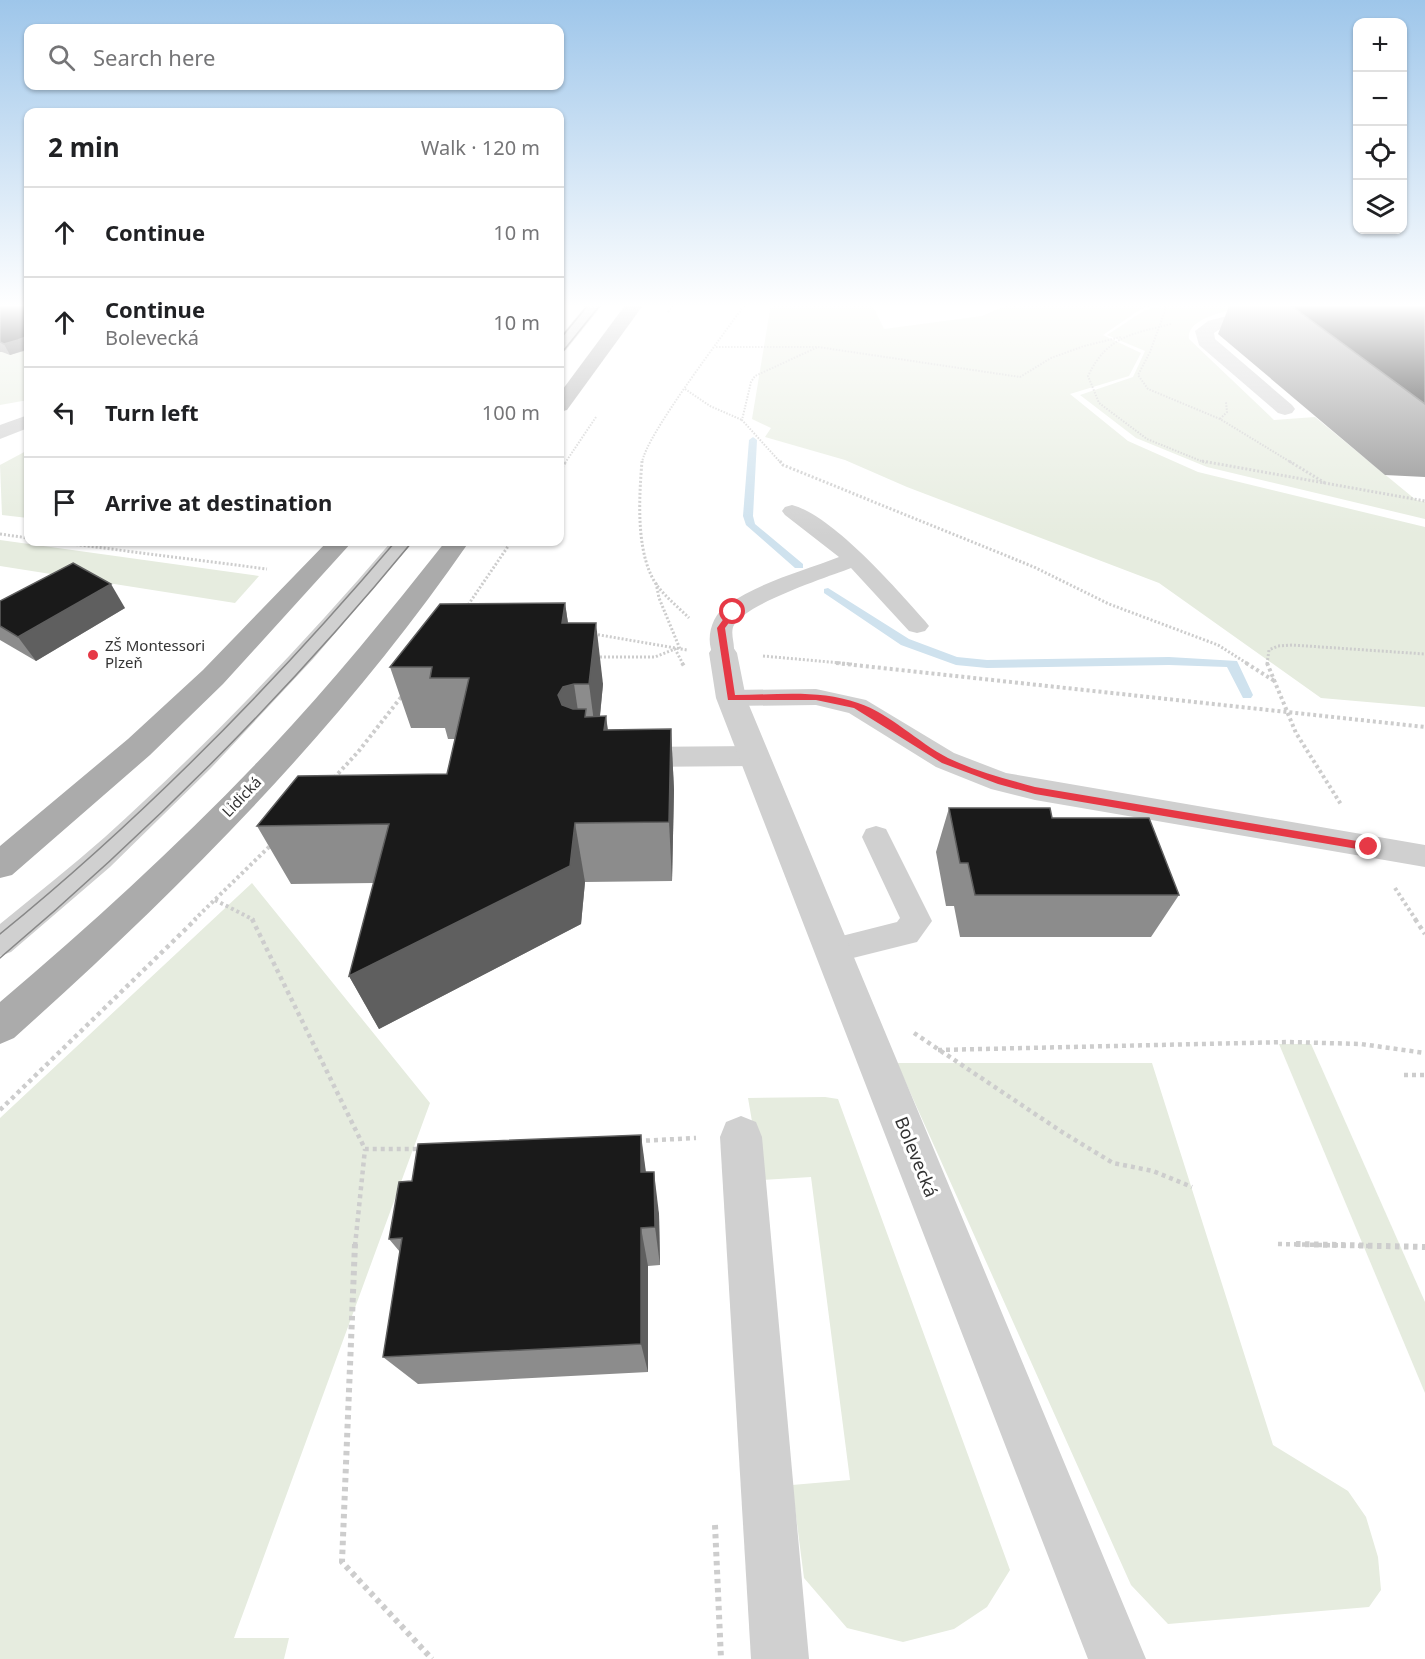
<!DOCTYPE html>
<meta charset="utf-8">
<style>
body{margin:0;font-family:"Noto Sans",sans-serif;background:#f2f2f2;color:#202124}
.controls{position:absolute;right:18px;top:18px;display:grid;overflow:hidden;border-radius:12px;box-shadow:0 2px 4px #0004}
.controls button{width:54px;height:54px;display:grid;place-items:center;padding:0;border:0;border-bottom:2px solid #e0e0e0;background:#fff;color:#202124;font:30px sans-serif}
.stop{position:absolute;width:18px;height:18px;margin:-14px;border:4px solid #e63946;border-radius:50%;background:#fff}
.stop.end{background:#e63946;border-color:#fff;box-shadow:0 2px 6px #0008}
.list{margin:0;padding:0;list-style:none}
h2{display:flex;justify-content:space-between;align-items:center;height:78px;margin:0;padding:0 24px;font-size:26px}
h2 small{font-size:20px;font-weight:400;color:#757577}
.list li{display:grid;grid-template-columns:39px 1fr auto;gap:18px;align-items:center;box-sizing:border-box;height:90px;padding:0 24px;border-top:2px solid #e0e0e0}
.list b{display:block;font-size:22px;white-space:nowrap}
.list p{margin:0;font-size:20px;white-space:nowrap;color:#757577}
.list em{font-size:20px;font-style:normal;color:#757577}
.icon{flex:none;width:33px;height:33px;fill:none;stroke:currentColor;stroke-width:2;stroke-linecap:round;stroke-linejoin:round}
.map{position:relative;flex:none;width:1425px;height:1659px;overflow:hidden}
.search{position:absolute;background:#fff;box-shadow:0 2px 4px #0004;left:24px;top:24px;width:540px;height:66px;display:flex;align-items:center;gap:15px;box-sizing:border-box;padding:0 21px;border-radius:12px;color:#757577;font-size:22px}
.panel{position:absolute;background:#fff;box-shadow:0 2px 4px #0004;left:24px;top:108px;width:540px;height:438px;border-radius:12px}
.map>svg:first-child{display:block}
</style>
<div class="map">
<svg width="1425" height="1659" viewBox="0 0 1425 1659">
<rect width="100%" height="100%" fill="#fff"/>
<g fill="#e6ecdf">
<path d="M0,304H28V400L0,405Z"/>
<path d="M771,304H872L884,329L982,316L1009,304H1162L1141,309L1103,335L1141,353L1129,376L1070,394L1128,441L1198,472L1425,527V707L1321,698L1159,583L907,487L845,460L765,437L771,428L752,419Z"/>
<path d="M1171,304H1258C1239,309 1186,315 1189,339L1274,420L1315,417L1416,500L1425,502V519L1207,467L1136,438L1080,395L1133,377L1145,351L1107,335L1145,310Z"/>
<path d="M28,450V518L2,515L0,465Z"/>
<path d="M0,540L259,576L235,603L0,566Z"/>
<path d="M252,883L430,1103L234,1638H289L284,1659H0V1118Z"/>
<path d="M1279,1044H1311L1425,1302V1393Z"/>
<path d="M897,1063H1152L1273,1445L1348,1491L1366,1517L1378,1557L1381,1590L1369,1607L1168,1624L1131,1585Z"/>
<path d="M825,1097L838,1099L1010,1570L987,1607L954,1629L903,1642L847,1628L804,1578L792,1485L850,1480L811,1177L762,1180L748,1098Z"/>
</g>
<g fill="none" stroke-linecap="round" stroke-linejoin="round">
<g fill="#cfe2ee" fill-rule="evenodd">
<path d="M753,437L757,440L753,516L755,524L803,564V568H795L746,525L743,516L749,440Z"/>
<path d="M828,588L909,639L957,657L987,660L1169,657L1237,661L1253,695L1251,698H1243L1227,667L1169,665L987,668L956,665L901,645L824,593V589Z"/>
</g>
<g stroke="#cdcdcd" stroke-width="2" stroke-dasharray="1.5 1.5" stroke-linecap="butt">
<path d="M1164,304L1166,308L1150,352L1138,375L1148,389L1220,419L1292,463"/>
<path d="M668,312L674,304"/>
<path d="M1171,324C1132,334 1107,336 1088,376L1099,403L1147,439L1206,463"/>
<path d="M716,347H818L1020,377L1051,358L1084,346L1121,337"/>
<path d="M685,389L710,406L742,420"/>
<path d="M1220,419L1227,412L1226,402"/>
<path d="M565,463L596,417"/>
<path d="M642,463C645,436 725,333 745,304"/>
<path d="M781,463L742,420L751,382L755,376L818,347"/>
</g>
<g stroke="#cdcdcd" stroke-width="3" stroke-dasharray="2 2" stroke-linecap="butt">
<path d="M642,461C639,498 635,558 659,588C668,599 679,608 689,618"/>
<path d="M780,461L783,465L1034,567L1109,604L1218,645L1248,664"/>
<path d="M1202,461L1425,501"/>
<path d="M1289,461L1325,483"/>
<path d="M560,471L566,461"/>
<path d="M0,534L28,538"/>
<path d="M56,542L267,569"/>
<path d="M656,583L659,598L680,649"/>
<path d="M466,608L511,542"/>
<path d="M594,634L687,650"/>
<path d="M763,656L852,664"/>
<path d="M596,657H655L675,649L683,664"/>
<path d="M1267,664L1269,650L1278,646L1292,645L1425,654"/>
</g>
<g stroke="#cdcdcd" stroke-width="4" stroke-dasharray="3 3" stroke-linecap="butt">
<path d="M682,663L684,666"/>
<path d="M836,663L1425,727"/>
<path d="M1246,663L1276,682"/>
<path d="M1267,663L1296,733L1342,806"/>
<path d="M334,778L358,752L402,696"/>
<path d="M1395,888L1416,920"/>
<path d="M215,900L254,920"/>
<path d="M194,920L271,845"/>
</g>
<g stroke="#cdcdcd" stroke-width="4.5" stroke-dasharray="4 4" stroke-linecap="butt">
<path d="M252,919L365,1149H420"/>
<path d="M1415,919L1425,934"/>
<path d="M914,1033L1062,1132L1113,1163L1153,1171L1192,1187"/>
<path d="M938,1050L1289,1042L1361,1044L1425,1053"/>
<path d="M1404,1075H1425"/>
<path d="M0,1110L196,919"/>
<path d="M638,1141L696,1138"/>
<path d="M1278,1244L1369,1246"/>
<path d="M355,1246L365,1149"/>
</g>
<g stroke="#cdcdcd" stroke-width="6" stroke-dasharray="4.5 4.5" stroke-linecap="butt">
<path d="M355,1244L342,1562L432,1659"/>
<path d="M1296,1244L1425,1247"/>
<path d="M715,1525L721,1659"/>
</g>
<g fill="#d0d0d0" fill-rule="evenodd">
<path d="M587,304H603L566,350L560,352V337Z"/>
<path d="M792,505C832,515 897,589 925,621L929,626L925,631L917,633L909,631L851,568C828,577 741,605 733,627C730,638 738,648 731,658L723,661L715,658C704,641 711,616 727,605C760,582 803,571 839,557L785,515L782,511L785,507Z"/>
<path d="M391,542H413L313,659L211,768L110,867L11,952L0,956V924C35,895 71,867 105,837C207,745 302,646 391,542Z"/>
<path d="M816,689L866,700L954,753L1006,773L1425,845V867L1035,800L991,789L936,767L849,713L816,705L731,706L722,704L718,698L722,692L731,690Z"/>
<path d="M755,746L764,749L768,756L764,763L755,766L633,767L624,764L620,757L624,750L633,747Z"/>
<path d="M876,826L886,829L932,921L917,942L833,963L822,959L817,950L822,941L897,922L900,918L862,837L866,829Z"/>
</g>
<g fill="#d0d0d0" fill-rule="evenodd">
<path d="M1272,304H1299L1296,308L1220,329L1214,333L1215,339L1292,405L1295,409L1292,413L1285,415L1278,413L1199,345L1195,331L1208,321Z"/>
<path d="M28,415V428L0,439V425Z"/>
<path d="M723,644L733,647L737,653L746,698L1146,1659H1088L716,698L709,653L713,647Z"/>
<path d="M741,1116L756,1122L762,1137L809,1659H751L720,1137L726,1122Z"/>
</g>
<g fill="#ababab" fill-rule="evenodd">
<path d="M626,304H644L567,410L560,412V393Z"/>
<path d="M327,542H352L223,684L150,755L12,875L0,878V846L128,739L203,670Z"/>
<path d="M445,542H469C341,728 181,888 14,1038L0,1044V1002C94,922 184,840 269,750C331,684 389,613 445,542Z"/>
</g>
<g stroke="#888" stroke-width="1.5">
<path d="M560,339L589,304"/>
<path d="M560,355L601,304"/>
<path d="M0,934C144,817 275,683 395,542"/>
<path d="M0,958C150,831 287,694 412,542"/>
</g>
</g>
<g fill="#8c8c8c">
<path d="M0,304L24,351L10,355L2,352H0Z"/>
<path d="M1230,304H1425V477L1385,475L1218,334Z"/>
<path d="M0,601L125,608L36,661L0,640Z"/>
<path d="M565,603L568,623L603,684L600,716H606L608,730L671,729L674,790L672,881L585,882L581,924L379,1029L349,976L374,883L291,884L257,826L447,774L455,739H448L445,728H411L390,667Z"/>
<path d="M949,808L1052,818L1179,895L1151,937H960L954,906H946L936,852Z"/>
<path d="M646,1172L659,1214L660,1265L648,1266V1372L418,1384L383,1357L400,1252L389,1239Z"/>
</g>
<g fill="#5f5f5f">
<path d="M28,336V349L10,355L4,344Z"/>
<path d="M111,584L125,608L36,661L18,637Z"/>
<path d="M565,603L574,664L562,623Z"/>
<path d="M596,623L603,684L597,745L589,684Z"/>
<path d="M574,684L583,745L573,748L558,695L563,687Z"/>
<path d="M606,716L613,777L604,730Z"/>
<path d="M671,729L674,790L672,881L669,822Z"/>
<path d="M575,823L585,882L581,924L379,1029L349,976Z"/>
<path d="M641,1135L647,1180L641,1172Z"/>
<path d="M654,1172L659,1214L660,1265L655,1227Z"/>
<path d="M641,1228L648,1266V1372L641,1344Z"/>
</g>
<g fill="#1a1a1a" stroke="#5f5f5f" stroke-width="1.5">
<path d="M0,304H28V336L18,340L4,344L0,342Z"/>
<path d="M1289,304H1425V404Z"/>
<path d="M73,563L111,584L18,637L0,626V601Z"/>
<path d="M565,603L562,623H596L589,684H574L563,687L558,695L562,705L573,709H586L585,717L606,716L604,730L671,729L669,822L575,823L570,866L349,976L389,824L257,826L298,776L447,774L469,678H430L432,667H390L440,604Z"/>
<path d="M949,808H1050L1052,818H1149L1179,895H975L968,863H960Z"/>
<path d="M641,1135V1172H654L655,1227L641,1228V1344L383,1357L402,1238L389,1239L399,1182L412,1181L418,1144Z"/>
</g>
<linearGradient id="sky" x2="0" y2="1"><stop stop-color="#9ec6ea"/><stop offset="0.57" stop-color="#fff"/><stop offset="1" stop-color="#fff" stop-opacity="0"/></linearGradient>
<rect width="1425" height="536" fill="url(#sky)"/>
<path fill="#e63946" d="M730,610L737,612L725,628L735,695C776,695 819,689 858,703C891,714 917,742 948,758C975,771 1006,779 1035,787L1369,843L1374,847L1369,851L1035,794L998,784L942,763L854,708L816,700H728L717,628Z"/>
<circle fill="#e63946" stroke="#fff" stroke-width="2" cx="93" cy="655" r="6"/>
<g text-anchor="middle" stroke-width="6" stroke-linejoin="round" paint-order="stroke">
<g font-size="15" fill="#333" stroke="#fff" text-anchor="start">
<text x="105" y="651">ZŠ Montessori<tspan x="105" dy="17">Plzeň</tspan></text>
</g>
<g font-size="15" fill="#333" stroke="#fff">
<text transform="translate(242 797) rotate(-46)" y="5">Lidická</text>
</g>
<g font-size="18" fill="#333" stroke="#fff">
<text transform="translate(916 1157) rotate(68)" y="6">Bolevecká</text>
</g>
</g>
</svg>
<div class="controls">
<button>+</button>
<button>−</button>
<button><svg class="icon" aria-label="locate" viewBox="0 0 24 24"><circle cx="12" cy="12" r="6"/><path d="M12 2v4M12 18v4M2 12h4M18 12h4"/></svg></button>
<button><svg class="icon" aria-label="layers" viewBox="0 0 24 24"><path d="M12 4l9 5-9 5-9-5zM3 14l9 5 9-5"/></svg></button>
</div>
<div class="stop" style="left:733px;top:612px"></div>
<div class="stop end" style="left:1369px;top:847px"></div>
<div class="search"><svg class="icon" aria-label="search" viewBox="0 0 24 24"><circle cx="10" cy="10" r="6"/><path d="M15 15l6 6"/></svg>Search here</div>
<section class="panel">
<h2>2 min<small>Walk · 120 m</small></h2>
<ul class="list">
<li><svg class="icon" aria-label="ahead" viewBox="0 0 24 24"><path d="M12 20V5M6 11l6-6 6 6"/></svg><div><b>Continue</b></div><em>10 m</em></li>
<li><svg class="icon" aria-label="ahead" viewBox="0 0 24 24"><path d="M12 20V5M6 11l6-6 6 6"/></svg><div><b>Continue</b><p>Bolevecká</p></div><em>10 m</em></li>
<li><svg class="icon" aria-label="left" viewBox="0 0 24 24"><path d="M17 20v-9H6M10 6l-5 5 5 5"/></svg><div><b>Turn left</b></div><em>100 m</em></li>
<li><svg class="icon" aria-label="arrive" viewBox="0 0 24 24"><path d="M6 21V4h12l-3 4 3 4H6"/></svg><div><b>Arrive at destination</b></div></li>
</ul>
</section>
</div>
